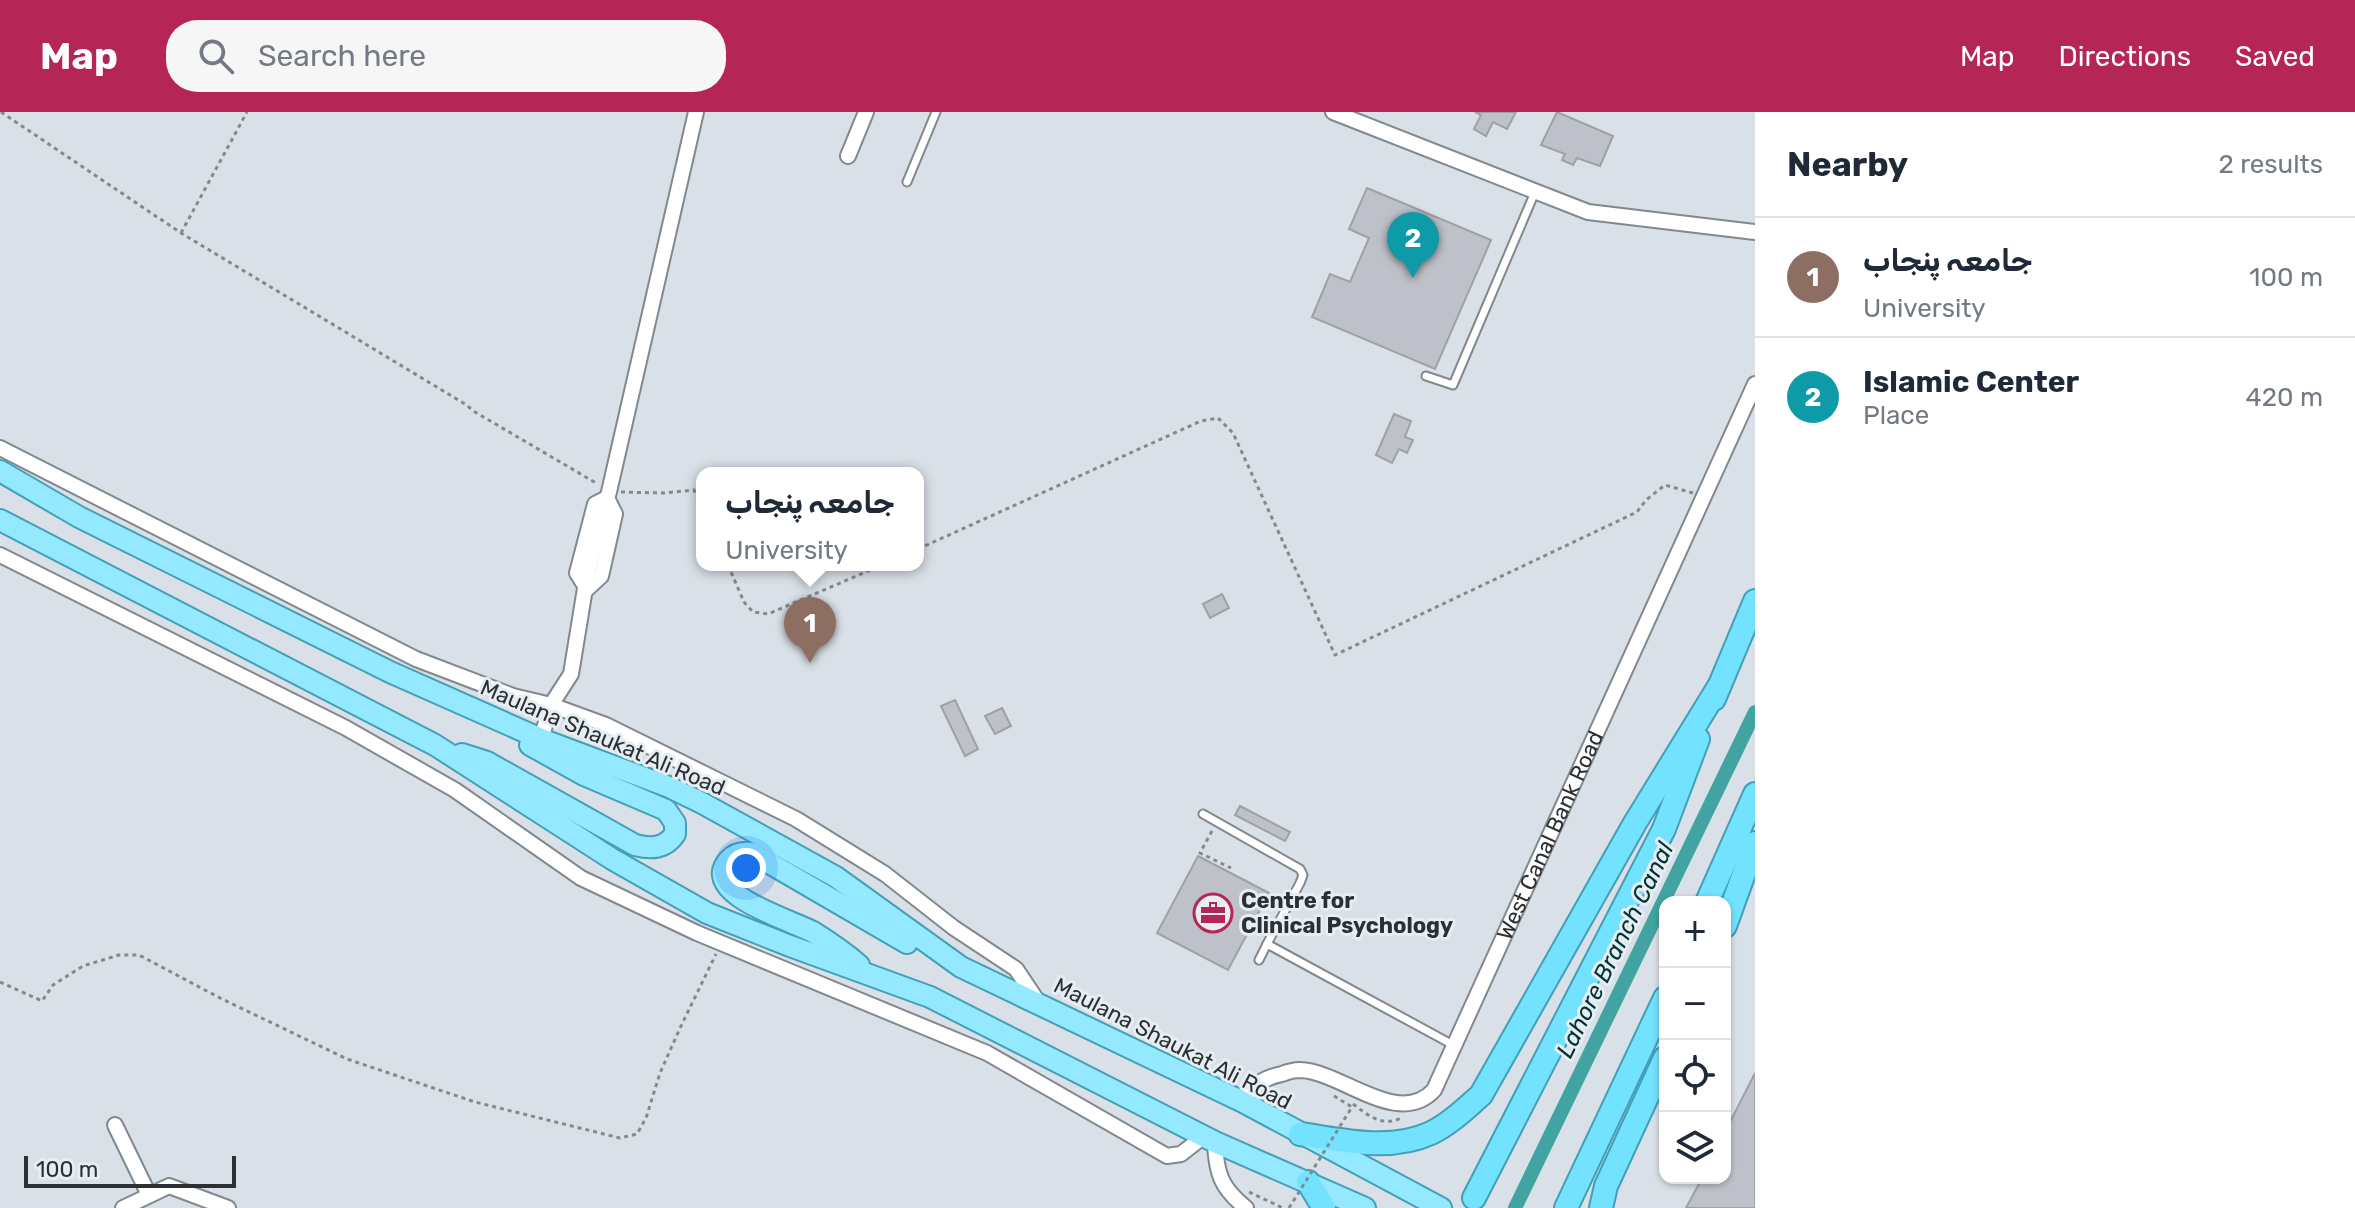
<!DOCTYPE html>
<meta charset="utf-8">
<style>
body{margin:0;font-family:Rubik,"Noto Sans Arabic",sans-serif;background:#f6f6f7;color:#1f2937}
.controls{position:absolute;right:24px;bottom:24px;display:grid;overflow:hidden;border-radius:16px;box-shadow:0 2px 6px #0004}
.controls button{width:72px;height:72px;display:grid;place-items:center;padding:0;border:0;border-bottom:2px solid #e0e1e3;background:#fff;color:#1f2937;font:40px sans-serif}
.scale{position:absolute;left:24px;bottom:20px;width:212px;box-sizing:border-box;padding-left:8px;border:4px solid #2d3032;border-top:0;font-size:22px;line-height:28px;white-space:nowrap;color:#2d3032;-webkit-text-stroke:6px #e6eef4;paint-order:stroke}
.you{position:absolute;left:746px;top:756px;width:28px;height:28px;margin:-20px;border:6px solid #fff;border-radius:50%;background:#1a73e8;box-shadow:0 0 0 12px #1a73e833}
.badge{display:grid;place-items:center;width:52px;height:52px;border-radius:50%;background:#b52555;color:#fff;font-size:26px;font-weight:700}
.pin{position:absolute;translate:-50% -66px;filter:drop-shadow(0 2px 4px #0008)}
.pin::after{content:'';position:absolute;top:42px;width:28px;height:24px;background:inherit;clip-path:polygon(0 0,100% 0,50% 100%)}
.popup{position:absolute;left:696px;top:355px;width:228px;height:104px;box-sizing:border-box;display:grid;place-content:center;border-radius:16px;background:#fff;filter:drop-shadow(0 2px 6px #0005);font-size:26px;white-space:nowrap;color:#747a83}
.popup b{font-size:30px;color:#1f2937}
.popup::after{content:'';position:absolute;left:50%;top:100%;margin-left:-16px;border:16px solid transparent;border-top-color:#fff}
.list{margin:0;padding:0;list-style:none}
h2{display:flex;justify-content:space-between;align-items:center;height:104px;margin:0;padding:0 32px;font-size:34px}
h2 small{font-size:26px;font-weight:400;color:#747a83}
.list li{display:grid;grid-template-columns:52px 1fr auto;gap:24px;align-items:center;box-sizing:border-box;height:120px;padding:0 32px;border-top:2px solid #e0e1e3}
.list b{display:block;font-size:30px;white-space:nowrap}
.list p{margin:0;font-size:26px;white-space:nowrap;color:#747a83}
.list em{font-size:26px;font-style:normal;color:#747a83}
.icon{flex:none;width:44px;height:44px;fill:none;stroke:currentColor;stroke-width:2;stroke-linecap:round;stroke-linejoin:round}
.map{position:relative;flex:none;width:1755px;height:1096px;overflow:hidden}
header{display:flex;align-items:center;gap:48px;box-sizing:border-box;height:112px;padding:0 40px;background:#b52555;color:#fff}
header strong{font-size:38px}
nav{display:flex;gap:44px;margin-inline-start:auto;font-size:28px}
.search{width:560px;height:72px;background:#f6f6f7;display:flex;align-items:center;gap:20px;box-sizing:border-box;padding:0 28px;border-radius:32px;color:#747a83;font-size:30px}
main{display:flex}
aside{flex:1;background:#fff}
.map>svg:first-child{display:block}
</style>
<header>
<strong>Map</strong>
<div class="search"><svg class="icon" aria-label="search" viewBox="0 0 24 24"><circle cx="10" cy="10" r="6"/><path d="M15 15l6 6"/></svg>Search here</div>
<nav><a>Map</a><a>Directions</a><a>Saved</a></nav>
</header>
<main>
<div class="map">
<svg width="1755" height="1096" viewBox="0 0 1755 1096">
<rect width="100%" height="100%" fill="#d9e0e7"/>
<g fill="none" stroke-linecap="round" stroke-linejoin="round">
<path stroke="#41a4a1" stroke-width="14" d="M1515,1096L1755,600"/>
</g>
<g fill="#bec1c9" stroke="#9da1a8" stroke-width="2">
<path d="M1475,0H1516L1507,17L1493,10L1486,24L1474,17L1481,3Z"/>
<path d="M1557,0L1613,24L1600,54L1577,46L1573,53L1562,48L1565,42L1541,33Z"/>
<path d="M1367,76L1491,128L1435,257L1312,205L1330,162L1350,170L1369,126L1349,117Z"/>
<path d="M1394,302L1411,309L1405,325L1413,328L1407,341L1399,337L1392,351L1376,343Z"/>
<path d="M1222,482L1229,496L1210,506L1203,492Z"/>
<path d="M955,588L978,637L965,644L941,594Z"/>
<path d="M1002,596L1011,614L995,622L985,604Z"/>
<path d="M1240,694L1290,720L1285,729L1235,703Z"/>
<path d="M1198,744L1269,781L1228,858L1157,821Z"/>
<path d="M1755,961V1096H1686L1702,1066H1725V1020Z"/>
</g>
<g fill="none" stroke-linecap="round" stroke-linejoin="round">
<g stroke="#81888e" stroke-width="11">
<g id="service">
<path d="M907,70L936,0"/>
<path d="M1426,264L1453,273L1535,80"/>
<path d="M1203,702L1300,757L1303,763L1300,771L1267,832"/>
<path d="M1259,848L1267,832L1455,934"/>
</g>
</g>
<g stroke="#81888e" stroke-width="18">
<g id="minor">
<path d="M1333,0L1588,100L1755,120"/>
<path d="M848,44L866,0"/>
<path d="M0,336L416,547L513,584L551,593L606,613L796,707L885,762L954,816L1016,857L1038,890"/>
<path d="M607,386L615,402L601,464L587,477L577,461L595,392Z"/>
<path d="M0,443L346,616L455,678L581,766L697,821L987,941L1167,1044L1181,1042L1204,1024"/>
<path d="M541,627L551,593L571,562L588,458L602,401L609,380L696,0"/>
<path id="s1" d="M1243,990C1253,973 1263,966 1282,962C1287,960 1294,958 1300,958C1341,959 1398,1017 1434,978L1755,272"/>
<path d="M115,1013L149,1083"/>
<path d="M1215,1030C1216,1061 1221,1076 1246,1096"/>
<path d="M123,1096L169,1074L228,1096"/>
</g>
</g>
<g stroke="#439fb6" stroke-width="24">
<g id="primary">
<path d="M0,359L79,405L390,560L541,627L669,675L702,691L836,765L961,855L1243,990L1441,1096"/>
<path d="M0,408L435,633L612,747L707,801L790,834L930,885L1215,1030L1365,1096"/>
<path d="M462,642L487,650L635,733C651,737 665,737 675,722V711L666,698L584,663L530,633"/>
<path d="M859,853C845,841 829,830 813,820C794,809 698,782 729,748C735,741 743,740 752,741L907,831"/>
</g>
</g>
<g stroke="#439fb6" stroke-width="26">
<g id="trunk">
<path d="M1714,587L1755,489"/>
<path d="M1707,790L1755,682"/>
<path d="M1725,814L1755,731"/>
<path d="M1300,1022C1343,1028 1390,1040 1431,1021C1450,1012 1466,996 1481,983L1635,711L1718,576"/>
<path d="M1308,1070L1324,1096"/>
<path d="M1474,1086L1664,717L1698,627"/>
<path d="M1566,1096L1665,886"/>
<path d="M1601,1096L1606,1074L1665,946"/>
</g>
</g>
<g stroke="#84898e" stroke-width="3" stroke-dasharray="4 4" stroke-linecap="butt">
<path d="M1,0L181,121L465,292L475,300L596,371"/>
<path d="M181,121L247,0"/>
<path d="M621,380L663,381L694,378L702,395"/>
<path d="M918,437L1201,309L1218,306L1233,321L1335,543L1637,400L1646,388L1665,373L1693,381"/>
<path d="M728,453L744,490L753,500L768,502L882,453"/>
<path d="M1212,719L1200,741L1231,756"/>
<path d="M0,870L42,889L53,873L83,854L119,843H139L220,886L347,947L475,990L620,1026L637,1022L646,1006L660,961L681,914L716,842"/>
<path d="M1334,984L1352,995"/>
<path d="M1353,992C1369,1004 1383,1016 1403,1005"/>
<path d="M1249,1080L1283,1096"/>
</g>
<use href="#service" stroke="#fff" stroke-width="7"/>
<use href="#minor" stroke="#fff" stroke-width="14"/>
<use href="#primary" stroke="#95e9fe" stroke-width="20"/>
<use href="#trunk" stroke="#72e2fe" stroke-width="22"/>
<path stroke="#84898e" stroke-width="3" stroke-dasharray="4 4" stroke-linecap="butt" d="M1289,1096L1352,995"/>
</g>
<defs>
<g id="office-ring" transform="scale(2)"><circle r="9.5" fill="#e6eef4" stroke="#b52555" stroke-width="1.5"/><path d="M-6-3h4V-5.5h4V-3h4V5H-6ZM-1-4.5V-3h2v-1.5ZM-6 0V1H6V0Z" fill="#b52555"/></g>
</defs>
<g fill-rule="evenodd">
<use href="#office-ring" x="1213" y="801"/>
</g>
<g text-anchor="middle" stroke-width="6" stroke-linejoin="round" paint-order="stroke">
<g font-size="22" fill="#2d3032" stroke="#e6eef4">
<text transform="translate(603 625) rotate(23)" y="8">Maulana Shaukat Ali Road</text>
<text dy="8" stroke="none"><textPath href="#s1" startOffset="492">West Canal Bank Road</textPath></text>
<text transform="translate(1173 931) rotate(27)" y="8">Maulana Shaukat Ali Road</text>
</g>
<g font-size="22" font-weight="bold" fill="#2d3032" stroke="#e6eef4" text-anchor="start">
<text x="1241" y="796">Centre for<tspan x="1241" dy="25">Clinical Psychology</tspan></text>
</g>
<g font-size="24" font-style="italic" fill="#033432" stroke="#e6eef4">
<text transform="translate(1615 838) rotate(-64)" y="8">Lahore Branch Canal</text>
</g>
</g>
</svg>
<div class="controls">
<button>+</button>
<button>−</button>
<button><svg class="icon" aria-label="locate" viewBox="0 0 24 24"><circle cx="12" cy="12" r="6"/><path d="M12 2v4M12 18v4M2 12h4M18 12h4"/></svg></button>
<button><svg class="icon" aria-label="layers" viewBox="0 0 24 24"><path d="M12 4l9 5-9 5-9-5zM3 14l9 5 9-5"/></svg></button>
</div>
<div class="scale">100 m</div>
<div class="you"></div>
<div class="pin badge" style="left:810px;top:551px;background:#8d6e63">1</div>
<div class="popup"><b>جامعہ پنجاب</b>University</div>
<div class="pin badge" style="left:1413px;top:166px;background:#0f9aa8">2</div>
</div>
<aside>
<h2>Nearby<small>2 results</small></h2>
<ul class="list">
<li><span class="badge" style="background:#8d6e63">1</span><div><b>جامعہ پنجاب</b><p>University</p></div><em>100 m</em></li>
<li><span class="badge" style="background:#0f9aa8">2</span><div><b>Islamic Center</b><p>Place</p></div><em>420 m</em></li>
</ul>
</aside>
</main>
